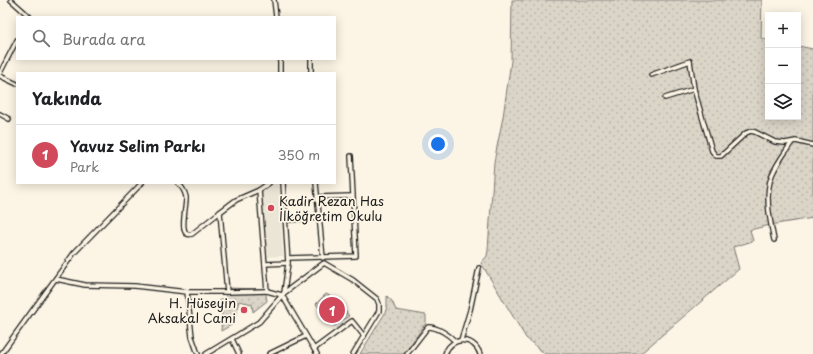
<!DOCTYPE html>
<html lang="tr">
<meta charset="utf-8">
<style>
body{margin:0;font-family:"Playpen Sans",sans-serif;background:#f2f2f2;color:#202124}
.controls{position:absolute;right:12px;top:12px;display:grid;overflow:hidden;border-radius:0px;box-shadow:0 2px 10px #0003}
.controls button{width:36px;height:36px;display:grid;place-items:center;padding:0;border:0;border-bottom:1px solid #e0e0e0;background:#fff;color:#202124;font:20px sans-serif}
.you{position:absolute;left:438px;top:144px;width:14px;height:14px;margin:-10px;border:3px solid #fff;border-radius:50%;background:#1a73e8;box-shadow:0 0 0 6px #1a73e833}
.badge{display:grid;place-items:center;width:26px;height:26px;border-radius:50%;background:#d1495b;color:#fff;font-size:13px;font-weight:700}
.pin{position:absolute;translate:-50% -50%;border:2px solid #fff;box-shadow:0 1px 4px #0006}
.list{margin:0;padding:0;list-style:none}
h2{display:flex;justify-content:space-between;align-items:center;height:52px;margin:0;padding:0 16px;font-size:17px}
h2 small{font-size:13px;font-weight:400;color:#757577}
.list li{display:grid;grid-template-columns:26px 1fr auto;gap:12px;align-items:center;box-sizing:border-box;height:60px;padding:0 16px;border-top:1px solid #e0e0e0}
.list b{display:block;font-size:15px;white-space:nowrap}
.list p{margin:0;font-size:13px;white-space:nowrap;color:#757577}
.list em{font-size:13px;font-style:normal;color:#757577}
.icon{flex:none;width:22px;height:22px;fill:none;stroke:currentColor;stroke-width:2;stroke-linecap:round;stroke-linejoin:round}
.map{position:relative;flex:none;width:813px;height:354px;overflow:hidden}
.search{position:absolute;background:#fff;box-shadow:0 2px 10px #0003;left:16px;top:16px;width:320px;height:44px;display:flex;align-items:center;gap:10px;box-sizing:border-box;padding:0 14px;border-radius:0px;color:#757577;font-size:15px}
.panel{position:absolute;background:#fff;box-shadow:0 2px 10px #0003;left:16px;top:72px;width:320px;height:112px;border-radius:0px}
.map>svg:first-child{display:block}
</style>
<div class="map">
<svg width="813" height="354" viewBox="0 0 813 354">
<defs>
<pattern id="green-dots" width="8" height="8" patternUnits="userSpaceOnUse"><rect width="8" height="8" fill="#dbd5c8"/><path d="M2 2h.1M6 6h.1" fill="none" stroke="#bbb6ab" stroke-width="1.8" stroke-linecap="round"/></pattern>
</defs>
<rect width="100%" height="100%" fill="#fcf5e5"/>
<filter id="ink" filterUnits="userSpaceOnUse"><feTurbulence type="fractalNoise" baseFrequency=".025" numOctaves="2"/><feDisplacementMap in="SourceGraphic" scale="8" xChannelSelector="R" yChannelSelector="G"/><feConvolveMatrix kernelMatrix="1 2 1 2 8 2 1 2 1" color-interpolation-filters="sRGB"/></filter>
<g filter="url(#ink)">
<path fill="#ebe5d6" d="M267,183H279L283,256L267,257L264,227L261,188Z"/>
<g fill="url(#green-dots)" stroke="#7c7872">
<path d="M512,0H762L761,38L768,40V117H798V46L813,49V218L770,225L750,230L753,241L733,247L739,269L640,354H545L526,338L481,263L487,256L488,250L494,162L503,117L511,61Z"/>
<path d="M225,288L265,289L267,301L253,312L252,304L239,301L233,324L221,331L222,313L220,299H226Z"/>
<path d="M326,294L337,300L349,316L334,326L316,304Z"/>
<path d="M387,296L392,301L396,310L426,315V323L404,354H360L385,313L387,306Z"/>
</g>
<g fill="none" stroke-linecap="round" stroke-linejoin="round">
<g stroke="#1c1c1c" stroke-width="6">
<g id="street">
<path d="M11,0L30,17"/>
<path d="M274,0L276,17"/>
<path d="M280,59V73"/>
<path d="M311,59V73"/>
<path d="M0,73L17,40"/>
<path d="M651,75L690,61L694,89L712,151L716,156H721L746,133L751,131L755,132L775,142L785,143L796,141L813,145"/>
<path d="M0,76L17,84"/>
<path d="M665,98L694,89"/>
<path d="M0,114L9,119"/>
<path d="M178,183C182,187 185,192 186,197C187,205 177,239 192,234L220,212"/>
<path d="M269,183L259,190L267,291L282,295L317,354"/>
<path d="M316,183L323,258"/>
<path d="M259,190L236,200L220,212L227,292L267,291"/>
<path d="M317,197L352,196"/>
<path d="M285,220L318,218"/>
<path d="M774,240C770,220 764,195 772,175C777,163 785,153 792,142"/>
<path d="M288,258L356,256L351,156"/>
<path d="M265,264L288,263"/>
<path d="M56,279L85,285L135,286L187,292L192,337L198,354"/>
<path d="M187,292H227"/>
<path d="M284,293L324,263L353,280L377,299L379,304V311L353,354"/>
<path d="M232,339L239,354"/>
<path d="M461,340L470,310L479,268"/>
<path d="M314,349L352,321L364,336"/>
<path d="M1,354L74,253L142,183"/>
<path d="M206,354L259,322L284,293L288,263L283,183"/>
<path d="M269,354L306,336"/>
<path d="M407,354L428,327C438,327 449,335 455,341"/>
<path d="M445,354C451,336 474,336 480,354"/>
</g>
</g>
<use href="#street" stroke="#fcf5e5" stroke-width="3.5"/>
</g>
</g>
<g fill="#d1495b" stroke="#fcf5e5" stroke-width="1.5">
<circle cx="271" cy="208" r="4"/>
<circle cx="244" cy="310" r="4"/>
</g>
<g text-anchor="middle" stroke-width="3.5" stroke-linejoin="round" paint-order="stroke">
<g font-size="13" fill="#1c1c1c" stroke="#fcf5e5" text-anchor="start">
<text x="279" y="206">Kadir Rezan Has<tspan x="279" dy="15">İlköğretim Okulu</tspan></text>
<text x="236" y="308" text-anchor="end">H. Hüseyin<tspan x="236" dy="15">Aksakal Cami</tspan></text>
</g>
</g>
</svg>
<div class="controls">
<button>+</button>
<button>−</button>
<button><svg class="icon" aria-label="layers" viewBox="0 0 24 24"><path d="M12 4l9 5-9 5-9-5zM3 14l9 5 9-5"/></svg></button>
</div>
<div class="you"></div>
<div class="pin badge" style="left:332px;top:310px">1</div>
<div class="search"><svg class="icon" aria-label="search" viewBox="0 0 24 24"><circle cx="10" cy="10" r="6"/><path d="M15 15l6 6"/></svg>Burada ara</div>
<section class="panel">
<h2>Yakında<small></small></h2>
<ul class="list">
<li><span class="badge">1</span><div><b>Yavuz Selim Parkı</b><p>Park</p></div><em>350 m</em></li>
</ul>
</section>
</div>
